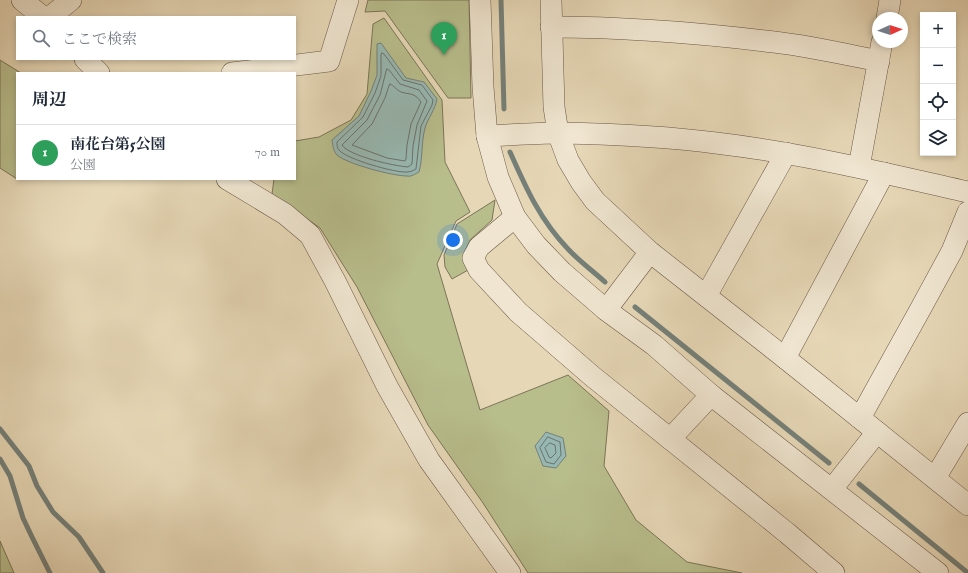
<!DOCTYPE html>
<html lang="ja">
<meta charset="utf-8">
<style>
body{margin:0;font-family:"IM FELL English","Noto Serif JP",serif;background:#f2f2f3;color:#1f2937}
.controls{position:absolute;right:12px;top:12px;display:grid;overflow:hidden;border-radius:0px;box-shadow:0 2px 6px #0003}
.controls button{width:36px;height:36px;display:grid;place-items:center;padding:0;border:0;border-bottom:1px solid #e0e1e3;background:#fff;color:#1f2937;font:20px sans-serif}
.compass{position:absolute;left:872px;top:12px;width:36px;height:36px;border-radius:50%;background:#fff;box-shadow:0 2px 6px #0003;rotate:87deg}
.you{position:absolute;left:453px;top:240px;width:14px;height:14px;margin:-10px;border:3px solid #fff;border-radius:50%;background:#1a73e8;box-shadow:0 0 0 6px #1a73e833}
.badge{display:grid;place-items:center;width:26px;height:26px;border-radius:50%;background:#8f2418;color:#fff;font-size:13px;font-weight:700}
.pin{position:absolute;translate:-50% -33px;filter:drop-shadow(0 1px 2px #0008)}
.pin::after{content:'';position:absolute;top:21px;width:14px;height:12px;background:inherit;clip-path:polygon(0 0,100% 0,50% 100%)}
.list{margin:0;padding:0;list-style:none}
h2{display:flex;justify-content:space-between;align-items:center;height:52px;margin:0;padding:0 16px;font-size:17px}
h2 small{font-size:13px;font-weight:400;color:#747a83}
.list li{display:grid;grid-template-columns:26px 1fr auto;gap:12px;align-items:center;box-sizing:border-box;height:56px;padding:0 16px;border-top:1px solid #e0e1e3}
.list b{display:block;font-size:15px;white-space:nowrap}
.list p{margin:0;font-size:13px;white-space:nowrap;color:#747a83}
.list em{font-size:13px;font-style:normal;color:#747a83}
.icon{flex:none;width:22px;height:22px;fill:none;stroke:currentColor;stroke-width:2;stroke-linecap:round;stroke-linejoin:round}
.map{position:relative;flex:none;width:968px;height:573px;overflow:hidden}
.search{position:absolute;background:#fff;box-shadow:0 2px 6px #0003;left:16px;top:16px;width:280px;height:44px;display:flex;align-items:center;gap:10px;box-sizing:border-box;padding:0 14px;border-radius:0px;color:#747a83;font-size:15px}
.panel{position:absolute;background:#fff;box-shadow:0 2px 6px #0003;left:16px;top:72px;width:280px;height:108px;border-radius:0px}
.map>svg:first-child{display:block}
</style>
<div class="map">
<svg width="968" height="573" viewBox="0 0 968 573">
<rect width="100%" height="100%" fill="#e6d7b6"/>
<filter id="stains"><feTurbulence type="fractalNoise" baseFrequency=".005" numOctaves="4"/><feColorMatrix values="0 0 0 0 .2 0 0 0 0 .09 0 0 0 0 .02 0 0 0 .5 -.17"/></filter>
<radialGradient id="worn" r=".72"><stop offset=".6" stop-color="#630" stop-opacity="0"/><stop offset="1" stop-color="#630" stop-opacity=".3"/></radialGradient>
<g fill="#b8bd8c" stroke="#7c7558">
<path d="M368,0H469L471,98H448L385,11L365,12Z"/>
<path d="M384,18L442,100L445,162L470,212L456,221L437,264L480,410L568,375L609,411L604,466L636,520L687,562L742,573H528L483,503L428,425L357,287L320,228L272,194L274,179H295V141L319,137L351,120L367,94L373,24Z"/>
<path d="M0,60L21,73H17V179L0,168Z"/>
<path d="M495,200L492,220L470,240L466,249L470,269L452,279L445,267L444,255L457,224Z"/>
<path d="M0,541L14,573H0Z"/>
</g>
<g fill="#97b8b2" stroke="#758079">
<path d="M381,43L406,78L424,82L437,99C435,110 428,118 425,128C421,143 423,158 419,172C415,174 411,177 407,176C393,176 347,164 337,155C333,151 333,146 332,140L359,116L371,91L377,75V44Z"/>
<path d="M546,432L563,438L566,456L556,468L543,466L535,446Z"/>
</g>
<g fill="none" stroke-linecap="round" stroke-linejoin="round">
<g stroke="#6c726b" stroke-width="1">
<path d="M382,53L384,54L403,80L422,85L433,100L432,105L421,126L416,169C414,170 411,172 407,172C395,173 346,159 339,150C337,148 337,145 337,142L363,117L375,93L381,76V55Z"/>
<path d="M387,69L389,70L400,84L419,90L427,101L417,125L413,146L412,164L408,167C394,166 349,156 342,145L367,120L380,95Z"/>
<path d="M390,84C394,85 396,90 401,92C410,95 414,92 421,102L411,124L407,145L406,159L405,161L387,158L352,145L372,124L385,98Z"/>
<path d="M548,437L560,442L561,455L554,464L546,462L540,448Z"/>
<path d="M550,443L555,445L556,453L551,458L549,457L545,448Z"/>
</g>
<g stroke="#758079" stroke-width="5">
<path d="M501,0L504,109"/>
<path d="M510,152C526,188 540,220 568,249C579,261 593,271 605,282"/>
<path d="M635,307L829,463"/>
<path d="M0,429L29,466L37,486L53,512L79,537L103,573"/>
<path d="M0,459L10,476L23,518L32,537L50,573"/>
<path d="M859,484L968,573"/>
</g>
<g stroke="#6a5848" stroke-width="22">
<g id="minor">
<path d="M22,0L43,17"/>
<path d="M480,0L483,87L487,136L498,177L515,217L536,245L562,272L606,310L654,345L711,395L938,573"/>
<path d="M551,0L554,107L558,133L568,160L581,182L595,201L650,252L785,358L968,505"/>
<path d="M50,17L71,0"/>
<path d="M887,18L890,0"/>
<path d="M551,27C626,27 700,33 774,42C809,46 844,54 879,61"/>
<path d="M85,59L99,73"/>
<path d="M232,73L329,61L348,0"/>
<path d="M487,136C511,135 535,133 559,133C611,134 664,136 716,143C801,153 884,173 968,192"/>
<path d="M859,167L882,42"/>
<path d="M227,179L285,214L310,235L335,281L387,386L429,460L510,573"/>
<path d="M515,217L479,247L473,258L479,270L518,312L592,376L787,533L834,573"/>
<path d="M706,296L786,153"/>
<path d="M606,310L650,252"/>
<path d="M785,358L884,173"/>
<path d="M860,418L921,308L952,251L968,212"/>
<path d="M670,439L711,395"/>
<path d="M935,478L968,423"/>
<path d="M832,489L877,432"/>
</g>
</g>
<use href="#minor" stroke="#efe5d0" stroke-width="21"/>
</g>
<rect width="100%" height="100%" filter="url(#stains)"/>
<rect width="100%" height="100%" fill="url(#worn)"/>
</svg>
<div class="controls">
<button>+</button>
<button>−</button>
<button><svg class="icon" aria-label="locate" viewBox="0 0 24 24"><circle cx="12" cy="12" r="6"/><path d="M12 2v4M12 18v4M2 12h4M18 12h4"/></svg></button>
<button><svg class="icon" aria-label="layers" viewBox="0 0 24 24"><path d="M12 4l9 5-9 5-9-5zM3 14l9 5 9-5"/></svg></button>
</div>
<svg class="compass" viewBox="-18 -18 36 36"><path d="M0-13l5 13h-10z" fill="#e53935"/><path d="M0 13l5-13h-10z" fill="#747a83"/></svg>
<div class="you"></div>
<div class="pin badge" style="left:444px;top:55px;background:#2e9e5b">1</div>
<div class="search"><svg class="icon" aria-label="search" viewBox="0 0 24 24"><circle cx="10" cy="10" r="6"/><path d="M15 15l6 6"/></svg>ここで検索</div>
<section class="panel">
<h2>周辺<small></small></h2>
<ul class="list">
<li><span class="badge" style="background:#2e9e5b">1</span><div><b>南花台第5公園</b><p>公園</p></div><em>70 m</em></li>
</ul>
</section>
</div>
